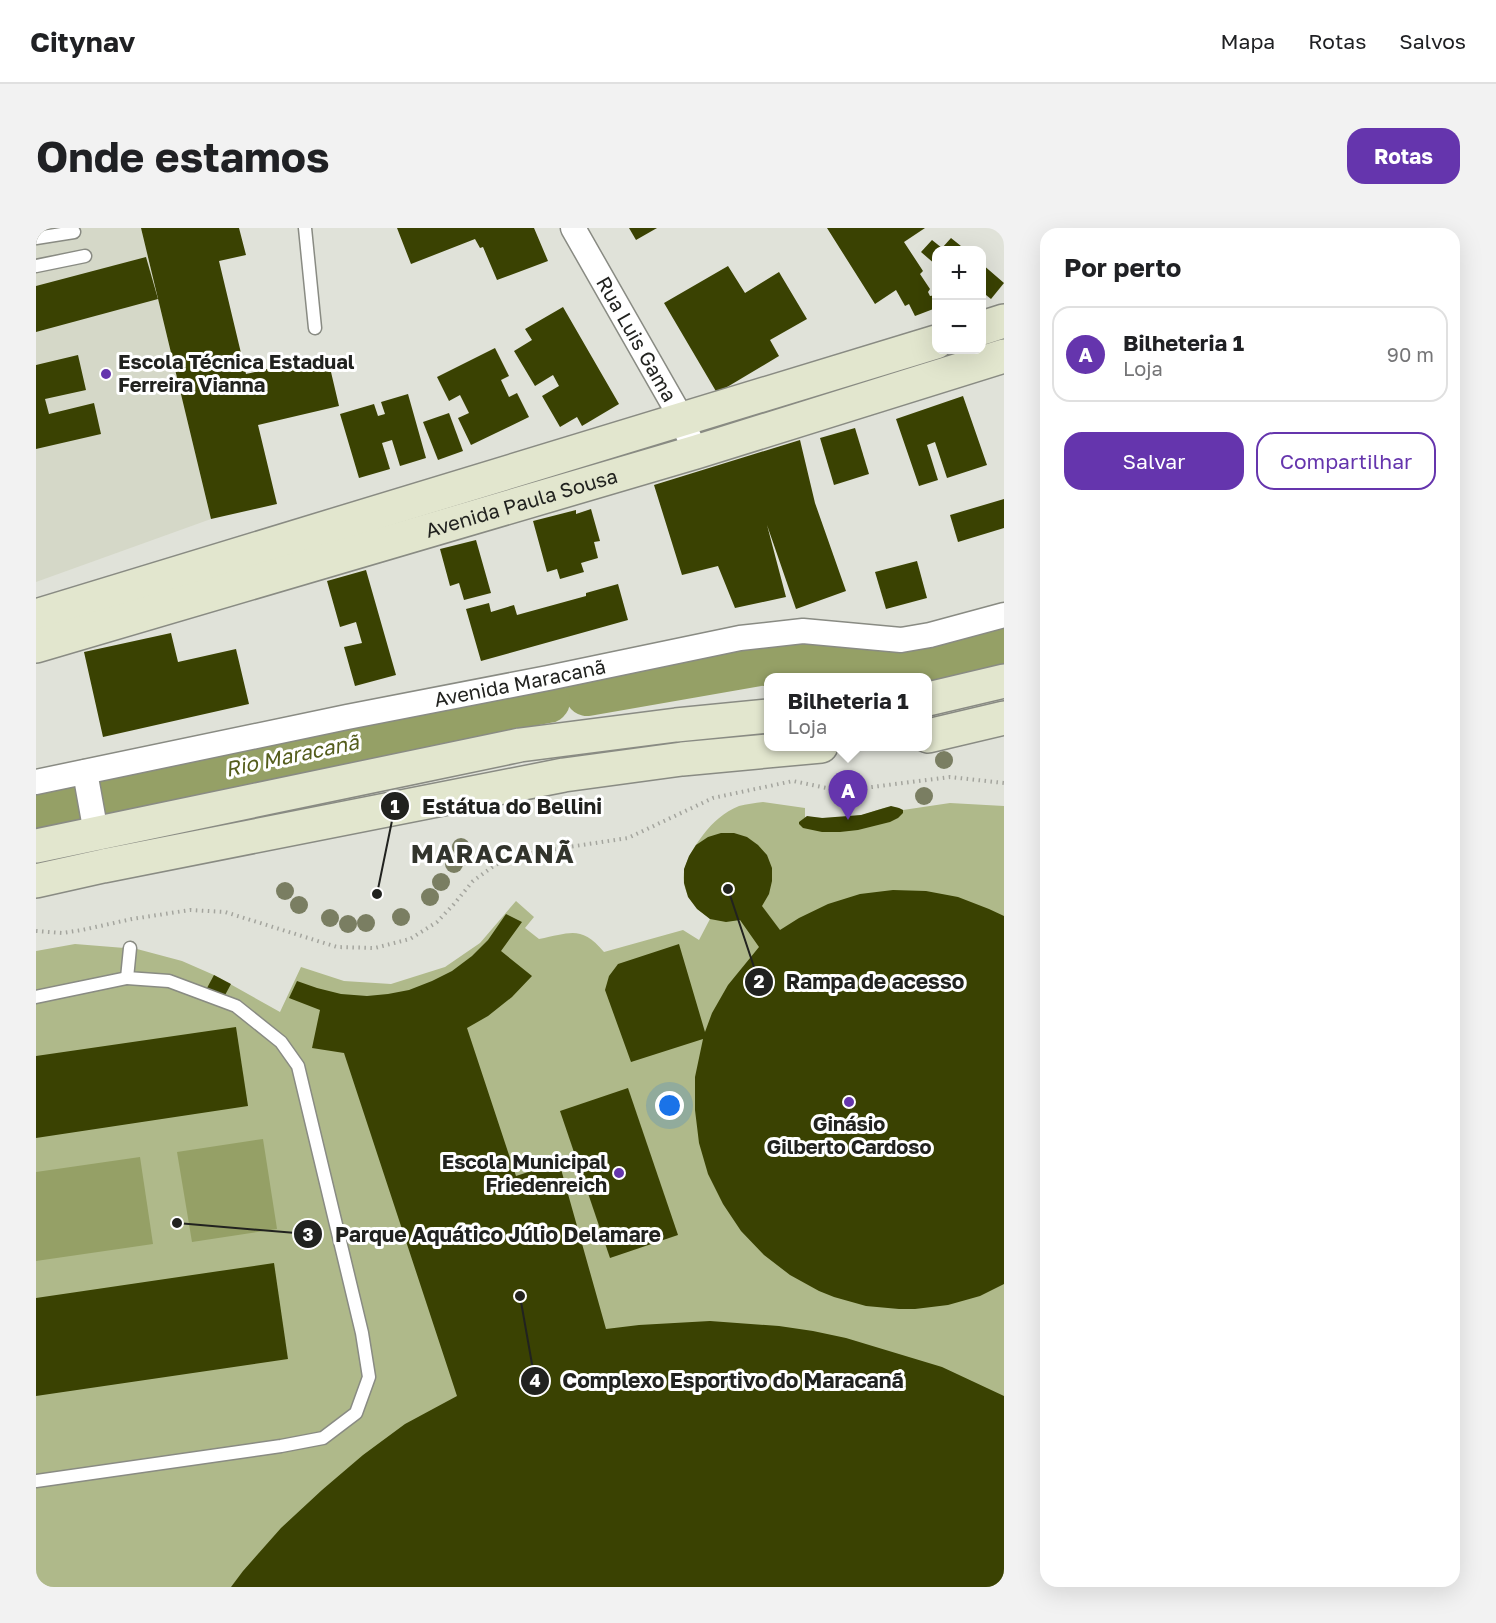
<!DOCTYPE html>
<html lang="pt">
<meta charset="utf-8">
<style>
body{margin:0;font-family:"Golos Text",sans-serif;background:#f2f2f2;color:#202124}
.controls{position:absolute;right:18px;top:18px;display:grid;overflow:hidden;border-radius:12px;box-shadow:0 6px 24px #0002}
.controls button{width:54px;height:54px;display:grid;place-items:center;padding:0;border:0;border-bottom:2px solid #e0e0e0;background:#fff;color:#202124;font:30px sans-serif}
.you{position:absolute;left:634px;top:878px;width:21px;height:21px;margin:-15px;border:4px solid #fff;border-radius:50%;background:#1a73e8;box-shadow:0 0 0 9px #1a73e833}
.badge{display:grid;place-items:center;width:39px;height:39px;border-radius:50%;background:#6535ad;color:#fff;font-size:20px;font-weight:700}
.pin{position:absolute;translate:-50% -50px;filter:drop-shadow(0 2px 3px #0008)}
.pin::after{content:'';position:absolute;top:32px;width:21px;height:18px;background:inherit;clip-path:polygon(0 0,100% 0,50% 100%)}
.popup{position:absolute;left:728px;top:445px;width:168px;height:78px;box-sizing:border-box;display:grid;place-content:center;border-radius:12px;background:#fff;filter:drop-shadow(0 2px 4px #0005);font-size:20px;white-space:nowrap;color:#757577}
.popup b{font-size:22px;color:#202124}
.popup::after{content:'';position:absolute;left:50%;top:100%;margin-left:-12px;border:12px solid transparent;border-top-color:#fff}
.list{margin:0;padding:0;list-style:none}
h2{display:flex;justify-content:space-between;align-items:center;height:78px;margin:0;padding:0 24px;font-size:26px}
h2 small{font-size:20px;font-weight:400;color:#757577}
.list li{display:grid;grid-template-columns:39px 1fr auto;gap:18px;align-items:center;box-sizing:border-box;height:96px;margin:0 12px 12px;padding:0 12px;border:2px solid #e0e0e0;border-radius:18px}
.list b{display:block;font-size:22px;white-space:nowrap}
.list p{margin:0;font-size:20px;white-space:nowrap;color:#757577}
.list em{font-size:20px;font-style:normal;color:#757577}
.actions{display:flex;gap:12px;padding:18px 24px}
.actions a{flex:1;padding:14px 0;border:2px solid #6535ad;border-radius:18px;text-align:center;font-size:21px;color:#6535ad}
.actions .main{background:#6535ad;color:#fff}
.map{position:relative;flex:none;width:968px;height:1359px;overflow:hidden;border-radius:18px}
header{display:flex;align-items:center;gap:36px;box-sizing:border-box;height:84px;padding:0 30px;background:#fff;border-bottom:2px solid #e0e0e0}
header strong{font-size:28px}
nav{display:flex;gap:33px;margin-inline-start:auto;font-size:21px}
.intro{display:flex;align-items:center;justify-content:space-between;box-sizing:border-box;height:144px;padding:0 36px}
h1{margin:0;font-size:42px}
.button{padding:15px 27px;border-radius:18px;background:#6535ad;color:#fff;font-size:21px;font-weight:700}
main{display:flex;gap:36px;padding:0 36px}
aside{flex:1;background:#fff;border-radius:18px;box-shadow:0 6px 24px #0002}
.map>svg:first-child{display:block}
</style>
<header>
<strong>Citynav</strong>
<nav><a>Mapa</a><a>Rotas</a><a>Salvos</a></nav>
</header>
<div class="intro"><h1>Onde estamos</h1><a class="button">Rotas</a></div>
<main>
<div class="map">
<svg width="968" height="1359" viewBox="0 0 968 1359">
<rect width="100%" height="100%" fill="#e0e2d9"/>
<path fill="#d5d8c8" d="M0,0H105L175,291L0,354Z"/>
<path fill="#afb98a" d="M727,574L769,580V590C775,588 781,590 788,590C800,590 814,589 826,587C839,584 854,574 867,582L914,575L968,578V1359H13L0,1352V723L39,716L101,721L146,733L178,747L244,784L265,739L308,753L355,756L409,739L444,715L480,673L498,689L489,700L503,711C535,705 545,697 568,724L647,702L663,712L674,691C639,664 641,641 667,607C677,594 688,584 703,578C710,576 719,575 727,574Z"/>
<g fill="#95a066">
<path d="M227,911L241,1001L156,1014L141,924Z"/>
<path d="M104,929L117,1016L0,1033V944Z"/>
</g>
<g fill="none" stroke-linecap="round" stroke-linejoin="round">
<g stroke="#95a066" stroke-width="44">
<path d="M551,466L723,436L795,434L872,438L968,416"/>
<path d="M0,583L397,495L512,473"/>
</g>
</g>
<g fill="#3a4202">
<path d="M105,0H203L210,27L183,33L210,146L291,127L303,178L222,197L241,276L175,291Z"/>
<path d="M361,0H498L512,33L461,52L447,19L444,20L439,11L375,36Z"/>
<path d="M593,0H621L600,12Z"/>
<path d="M791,0H889L868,14L887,43L884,46L894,61L892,64L894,68L900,67V80L879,88L873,76L869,78L860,62L839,76Z"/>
<path d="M915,10L930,22H900V37L885,24L896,12L906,20Z"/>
<path d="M110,29L122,71L0,104V58Z"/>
<path d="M946,36L968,55L955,71L950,67L946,73Z"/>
<path d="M692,38L709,65L743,44L771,91L734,112L743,128L681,165L628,75Z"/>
<path d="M527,79L583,176L546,198L541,189L524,199L506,168L523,158L517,147L499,158L478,123L496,112L489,101Z"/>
<path d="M459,120L473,148L465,152L473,169L481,165L493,189L435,217L422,190L433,185L424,167L413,173L401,149Z"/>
<path d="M42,127L50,162L9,171L13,186L58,175L65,206L0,221V137Z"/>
<path d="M372,166L390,230L364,238L356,212L346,215L354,241L323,250L304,186L338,176L342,188L349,186L345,174Z"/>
<path d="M927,168L951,237L911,250L899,214L891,217L902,252L883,258L860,191Z"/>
<path d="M413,185L427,223L402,232L387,194Z"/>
<path d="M819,200L833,246L798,257L784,210Z"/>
<path d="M764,212L779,275L810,363L760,381L731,297L750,369L699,380L682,338L646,347L618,257Z"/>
<path d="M968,271V300L922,314L914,287Z"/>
<path d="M555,281L564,313L558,314L562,330L545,335L548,344L524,351L521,341L511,344L497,293L540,282V286Z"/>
<path d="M440,312L455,365L428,372L423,355L414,358L404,321Z"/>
<path d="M881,333L891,370L850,381L839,344Z"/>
<path d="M330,342L360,447L319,458L308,419L326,415L320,394L304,399L291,353Z"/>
<path d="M582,356L592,392L445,433L430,381L453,375L455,384L478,377L481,387L550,368V365Z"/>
<path d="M135,405L142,434L200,421L213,476L67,509L48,424Z"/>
<path d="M855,578L863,580L867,582V585L862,590L854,594L822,602L804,604H786L767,600L763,596V594L771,588L786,590L825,587Z"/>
<path d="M685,605H698L711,609L722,617L731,627L736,640V653L733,666L726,678L744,702L763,690L792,676L824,666L857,662L890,663L922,669L953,681L968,688V1056L944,1068L912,1077L879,1081H863L830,1078L798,1069L783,1063L754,1047L728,1027L705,1003L687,976L672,946L663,915L659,882V849L667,811L595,834L569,762L573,748L582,736L643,716L669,804L676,785L692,757L723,719L704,692L690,694L674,691L661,681L652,669L648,655V641L653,628L660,617L672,609Z"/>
<path d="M470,686L486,694L465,723L496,748L476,769L452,788L431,800L480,948L523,934L570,1101L603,1097L674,1093L743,1098L777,1103L810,1110L906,1139L968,1168V1359H195L207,1343L245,1300L286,1262L327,1227L369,1196L421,1168L308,825L276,820L284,782L253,770L261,753L281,760L305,766L331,768L352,766L373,762L396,753L416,743L436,728L452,712Z"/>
<path d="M178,747L195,756L188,769L171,760Z"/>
<path d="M200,799L212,878L0,910V828Z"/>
<path d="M592,860L642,1007L574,1030L524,883Z"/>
<path d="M238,1035L252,1131L0,1168V1070Z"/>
</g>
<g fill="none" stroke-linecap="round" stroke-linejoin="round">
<g stroke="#898b83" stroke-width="15">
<g id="lane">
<path d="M269,0L279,100"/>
<path d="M0,10L38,4"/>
<path d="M0,38L49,28"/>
<path d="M0,769L91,750"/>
<path d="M0,1253L245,1218L287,1210L320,1185L333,1149L326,1105L262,838L245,814L200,778L133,753L91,750L94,720"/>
</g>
</g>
<g stroke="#898b83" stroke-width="27">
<g id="street">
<path id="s1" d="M537,0L639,179L660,224"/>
<path d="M49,544L60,605"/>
<path id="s2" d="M0,554L311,489L512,450L704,410L767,403L865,412L894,407L968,387"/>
</g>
</g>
<g stroke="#898b83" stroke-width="36">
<g id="secondary">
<path d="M946,100L968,93"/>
<path d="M0,388L900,114"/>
<path id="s3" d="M0,418L660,224L968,128"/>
<path d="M892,471L968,453"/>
<path d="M892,508L968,490"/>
<path d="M0,618L484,517L640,497L732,488"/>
<path d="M0,653L67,638L528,547L646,531L785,518"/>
</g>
</g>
<path stroke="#a4a59e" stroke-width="4" stroke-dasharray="1.5 4.5" stroke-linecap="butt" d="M0,703L26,705L46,702L96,691L154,682L189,684L301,719L339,720L374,711L401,694L418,676L437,653L459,637L479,629L500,624L592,610L677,570L757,553L805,563L914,549L968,555"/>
<use href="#lane" stroke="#fff" stroke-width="12"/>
<use href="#street" stroke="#fff" stroke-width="24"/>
<use href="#secondary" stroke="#e2e6ce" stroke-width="33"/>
</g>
<g fill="#7a7e62">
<circle cx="908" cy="532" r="9"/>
<circle cx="888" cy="568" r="9"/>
<circle cx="425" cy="619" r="9"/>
<circle cx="418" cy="636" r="9"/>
<circle cx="405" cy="654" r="9"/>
<circle cx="249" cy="663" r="9"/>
<circle cx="394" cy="669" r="9"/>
<circle cx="263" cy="677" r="9"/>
<circle cx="365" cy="689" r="9"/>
<circle cx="294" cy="690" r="9"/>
<circle cx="330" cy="695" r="9"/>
<circle cx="312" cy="696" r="9"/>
</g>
<g fill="#6535ad" stroke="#fff" stroke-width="2">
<circle cx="70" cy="146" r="6"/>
<circle cx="813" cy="874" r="6"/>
<circle cx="583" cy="945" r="6"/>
</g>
<g text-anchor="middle" stroke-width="6" stroke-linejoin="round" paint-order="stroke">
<g font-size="20" fill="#21221f" stroke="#fff">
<text dy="7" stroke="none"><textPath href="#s1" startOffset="128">Rua Luis Gama</textPath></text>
<text dy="7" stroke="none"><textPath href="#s3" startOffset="506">Avenida Paula Sousa</textPath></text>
<text dy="7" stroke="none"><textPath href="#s2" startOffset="494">Avenida Maracanã</textPath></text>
</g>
<g font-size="20" font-weight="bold" fill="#21221f" stroke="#fff" text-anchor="start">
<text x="82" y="141">Escola Técnica Estadual<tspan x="82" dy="23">Ferreira Vianna</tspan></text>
<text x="813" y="903" text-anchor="middle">Ginásio<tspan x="813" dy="23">Gilberto Cardoso</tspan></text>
<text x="571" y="941" text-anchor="end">Escola Municipal<tspan x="571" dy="23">Friedenreich</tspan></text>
</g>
<g font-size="21" font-style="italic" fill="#545d1c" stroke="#fff">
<text transform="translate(256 528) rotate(-12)" y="7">Rio Maracanã</text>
</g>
<g font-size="26" font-weight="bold" letter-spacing="1.5" fill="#32342c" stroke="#fff">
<text x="457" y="635">MARACANÃ</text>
</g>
</g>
<path fill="none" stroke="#21221f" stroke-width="2" d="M341 666L359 578M692 661L723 754M141 995L272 1006M484 1068L499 1153"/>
<g fill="#21221f" stroke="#fff" stroke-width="2">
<circle cx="341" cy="666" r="6"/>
<circle cx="692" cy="661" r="6"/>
<circle cx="141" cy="995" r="6"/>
<circle cx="484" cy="1068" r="6"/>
<circle cx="359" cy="578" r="15"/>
<circle cx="723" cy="754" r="15"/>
<circle cx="272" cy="1006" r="15"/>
<circle cx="499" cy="1153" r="15"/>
</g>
<g font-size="18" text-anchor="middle" font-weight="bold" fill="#fff">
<text x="359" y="585">1</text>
<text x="723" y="760">2</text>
<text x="272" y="1013">3</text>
<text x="499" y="1159">4</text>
</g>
<g font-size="21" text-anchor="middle" font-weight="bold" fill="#21221f" stroke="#fff" stroke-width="6" stroke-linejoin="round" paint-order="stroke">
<text x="476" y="586">Estátua do Bellini</text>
<text x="839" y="761">Rampa de acesso</text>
<text x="462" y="1014">Parque Aquático Júlio Delamare</text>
<text x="697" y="1160">Complexo Esportivo do Maracanã</text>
</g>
</svg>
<div class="controls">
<button>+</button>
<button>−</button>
</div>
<div class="you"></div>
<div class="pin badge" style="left:812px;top:592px">A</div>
<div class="popup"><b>Bilheteria 1</b>Loja</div>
</div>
<aside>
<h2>Por perto<small></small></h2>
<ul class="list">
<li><span class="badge">A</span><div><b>Bilheteria 1</b><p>Loja</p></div><em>90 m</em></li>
</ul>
<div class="actions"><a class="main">Salvar</a><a>Compartilhar</a></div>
</aside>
</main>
